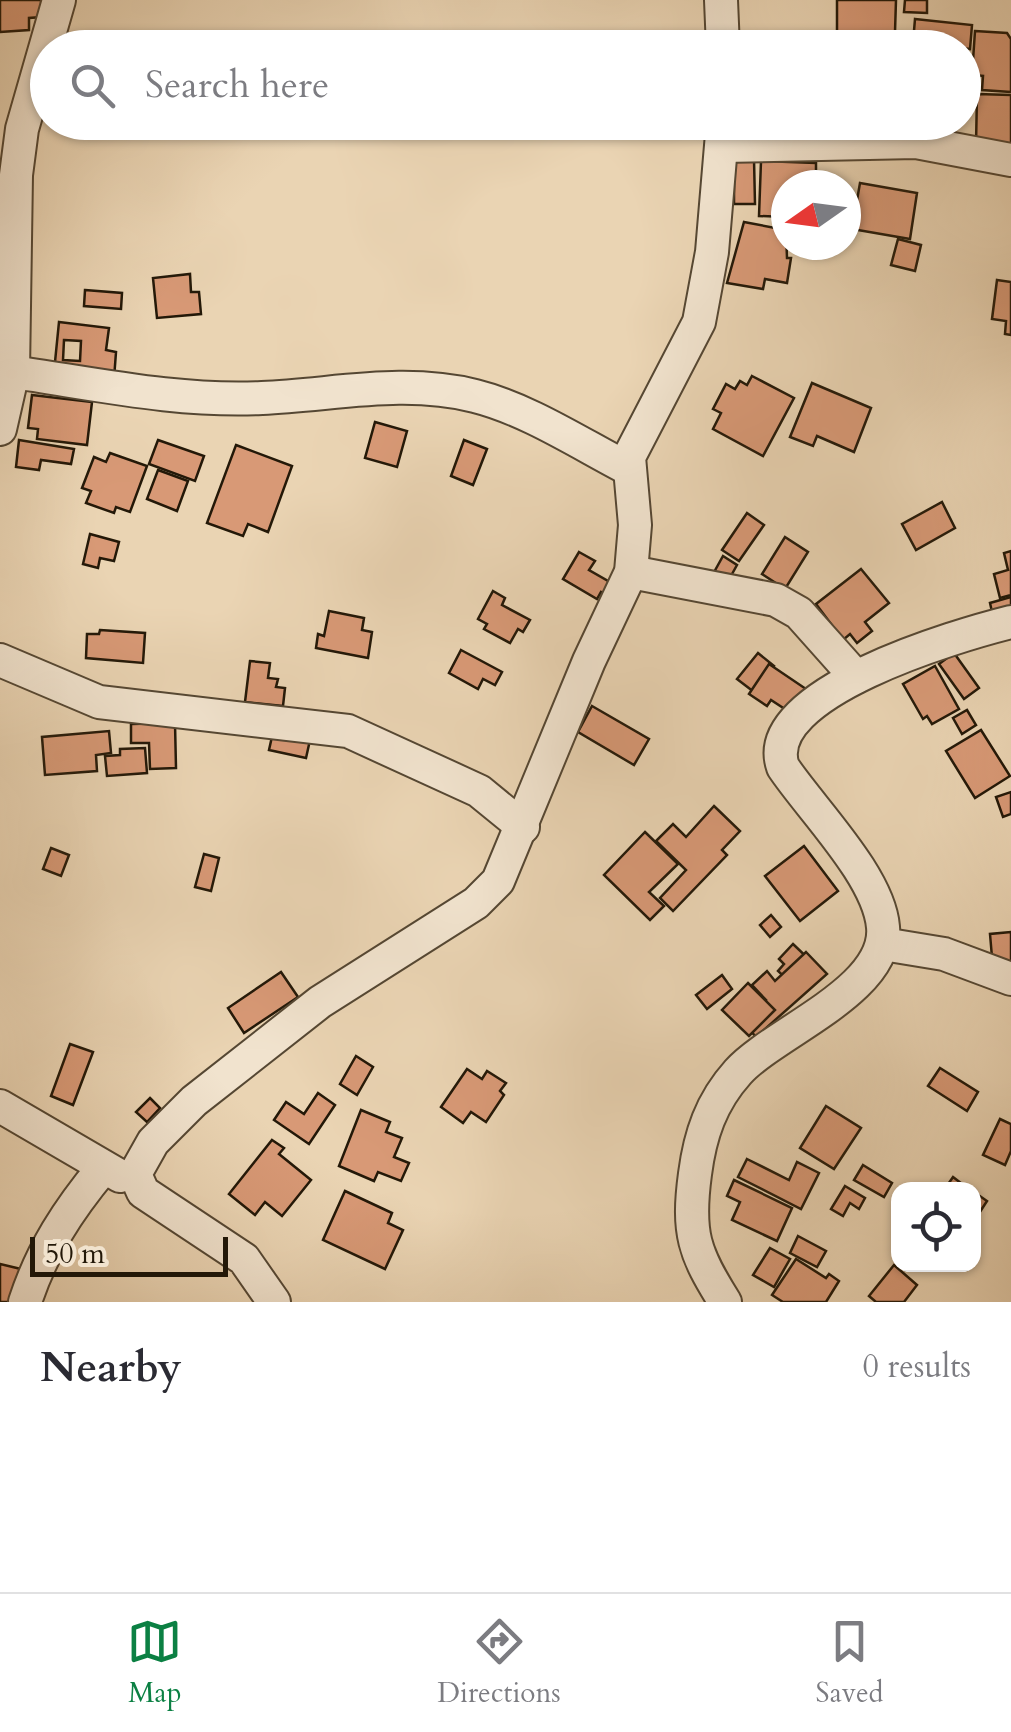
<!DOCTYPE html>
<style>
body{margin:0;font-family:Cardo,serif;background:#f2f2f3;color:#2b2b33}
.controls{position:absolute;right:30px;bottom:30px;display:grid;overflow:hidden;border-radius:20px;box-shadow:0 2px 8px #0004}
.controls button{width:90px;height:90px;display:grid;place-items:center;padding:0;border:0;border-bottom:2px solid #e1e1e2;background:#fff;color:#2b2b33;font:50px sans-serif}
.compass{position:absolute;left:771px;top:170px;width:90px;height:90px;border-radius:50%;background:#fff;box-shadow:0 2px 8px #0004;rotate:256deg}
.scale{position:absolute;left:30px;bottom:25px;width:198px;box-sizing:border-box;padding-left:10px;border:5px solid #231808;border-top:0;font-size:28px;line-height:35px;white-space:nowrap;color:#231808;-webkit-text-stroke:8px #f1e3ce;paint-order:stroke}
.list{margin:0;padding:0;list-style:none}
h2{display:flex;justify-content:space-between;align-items:center;height:130px;margin:0;padding:0 40px;font-size:42px}
h2 small{font-size:32px;font-weight:400;color:#7c7c81}
.icon{flex:none;width:55px;height:55px;fill:none;stroke:currentColor;stroke-width:2;stroke-linecap:round;stroke-linejoin:round}
.map{position:relative;flex:none;width:1011px;height:1302px;overflow:hidden}
.search{position:absolute;background:#fff;box-shadow:0 2px 8px #0004;left:30px;right:30px;top:30px;height:110px;display:flex;align-items:center;gap:25px;box-sizing:border-box;padding:0 35px;border-radius:55px;color:#7c7c81;font-size:38px}
.sheet{height:290px;background:#fff}
nav{display:flex;justify-content:space-around;align-items:center;box-sizing:border-box;height:140px;border-top:2px solid #e1e1e2;background:#fff;font-size:28px;color:#7c7c81}
nav a{display:grid;justify-items:center;gap:5px}
nav .on{color:#0b8043}
.map>svg:first-child{display:block}
</style>
<div class="map">
<svg width="1011" height="1302" viewBox="0 0 1011 1302">
<rect width="100%" height="100%" fill="#ead4b3"/>
<filter id="stains"><feTurbulence type="fractalNoise" baseFrequency=".002" numOctaves="4"/><feColorMatrix values="0 0 0 0 .2 0 0 0 0 .09 0 0 0 0 .02 0 0 0 .5 -.17"/></filter>
<radialGradient id="worn" r=".72"><stop offset=".6" stop-color="#630" stop-opacity="0"/><stop offset="1" stop-color="#630" stop-opacity=".3"/></radialGradient>
<g fill="#d89976" stroke="#231808" stroke-width="2.5" fill-rule="evenodd">
<path d="M0,0H41L42,17L29,18V30L0,32Z"/>
<path d="M837,0H896L895,32L837,31Z"/>
<path d="M905,0H927V13L904,12Z"/>
<path d="M915,19L972,25L970,49L913,43Z"/>
<path d="M975,31L1007,33L1011,39V92L982,90L983,76L972,75Z"/>
<path d="M977,94L1011,95V146L976,145Z"/>
<path d="M734,122H786L787,135L735,140Z"/>
<path d="M734,159H754L755,204H734Z"/>
<path d="M761,161L816,163V185H786V217L759,216Z"/>
<path d="M860,183L917,193L910,239L852,229Z"/>
<path d="M744,222L786,230L787,258H791L787,283L765,279L763,289L727,283Z"/>
<path d="M898,239L921,245L915,271L891,265Z"/>
<path d="M190,274L191,292H199L201,314L157,318L153,278Z"/>
<path d="M997,280L1011,282V335L1005,334L1006,321L992,319Z"/>
<path d="M85,290L122,293L121,309L84,306Z"/>
<path d="M59,322L109,328L106,350L116,352L114,379L54,372ZM64,340L81,341L80,361L63,360Z"/>
<path d="M752,376L794,398L763,456L713,429L721,413L713,409L726,384L735,389L740,381L747,385Z"/>
<path d="M812,383L871,408L854,452L817,436L813,446L790,437Z"/>
<path d="M32,395L92,402L87,445L37,439L38,429L28,428Z"/>
<path d="M375,422L407,431L397,467L365,458Z"/>
<path d="M19,440L74,449L71,464L41,460L39,470L16,467Z"/>
<path d="M158,440L204,456L195,481L149,464Z"/>
<path d="M464,440L487,449L473,485L451,476Z"/>
<path d="M236,445L292,466L268,532L248,524L243,536L207,523Z"/>
<path d="M110,453L147,466L130,512L116,507L114,513L86,503L91,491L82,488L94,457L106,462Z"/>
<path d="M158,470L188,481L177,511L147,499Z"/>
<path d="M942,502L955,528L916,550L902,524Z"/>
<path d="M747,513L764,525L739,561L722,550Z"/>
<path d="M90,534L119,542L114,561L100,558L98,568L83,564Z"/>
<path d="M785,537L808,552L785,589L762,574Z"/>
<path d="M1011,551V595L1000,598L994,574L1008,570L1004,553Z"/>
<path d="M579,552L595,561L589,570L615,585L609,596L601,592L597,599L563,579Z"/>
<path d="M723,556L737,565L727,583L713,574Z"/>
<path d="M861,569L889,603L865,622L872,631L857,643L850,634L843,640L816,604Z"/>
<path d="M493,591L505,598L502,605L530,620L523,632L518,629L510,643L484,629L487,624L478,619Z"/>
<path d="M1011,597V616L994,621L990,603Z"/>
<path d="M329,611L364,618L362,630L372,632L368,658L316,648L318,634L324,636Z"/>
<path d="M100,630L145,633L143,663L86,658L87,634H99Z"/>
<path d="M461,650L502,672L495,685L483,679L478,689L449,673Z"/>
<path d="M758,653L774,666L754,692L737,679Z"/>
<path d="M954,653L979,688L964,699L939,664Z"/>
<path d="M250,661L270,663L268,678L278,679L276,687L285,688L283,706L245,702Z"/>
<path d="M769,664L809,691L794,715L771,700L767,706L749,694Z"/>
<path d="M935,666L959,709L932,724L927,716L923,719L903,684Z"/>
<path d="M592,706L649,739L634,765L578,732Z"/>
<path d="M967,710L976,725L962,734L953,718Z"/>
<path d="M175,723L176,768L150,769L149,743H131V724Z"/>
<path d="M981,730L1010,776L975,798L946,751Z"/>
<path d="M109,731L111,753L96,755L97,771L45,775L42,737Z"/>
<path d="M273,732L310,740L306,758L269,750Z"/>
<path d="M145,748L147,773L107,776L105,756L120,755V749Z"/>
<path d="M1011,792V814L1003,817L996,797Z"/>
<path d="M714,806L740,831L722,850L727,855L673,911L660,898L686,870L656,841L673,824L686,837Z"/>
<path d="M645,832L678,864L649,892L664,906L650,920L604,875Z"/>
<path d="M804,846L838,891L800,921L765,876Z"/>
<path d="M51,848L69,855L61,876L43,869Z"/>
<path d="M204,854L219,858L211,891L195,887Z"/>
<path d="M771,915L781,927L770,937L760,925Z"/>
<path d="M1011,932V968L993,969L990,934Z"/>
<path d="M793,944L815,965L795,987L778,971L784,964L779,959Z"/>
<path d="M806,952L827,974L756,1037L743,1022L766,1000L752,985L767,971L775,981Z"/>
<path d="M281,972L298,997L244,1033L228,1008Z"/>
<path d="M722,975L732,989L707,1009L696,995Z"/>
<path d="M748,983L775,1010L749,1036L722,1010Z"/>
<path d="M70,1044L93,1052L73,1105L51,1096Z"/>
<path d="M356,1056L373,1067L357,1095L340,1084Z"/>
<path d="M940,1068L978,1092L967,1111L928,1086Z"/>
<path d="M467,1069L482,1079L487,1071L506,1083L500,1091L504,1095L486,1122L471,1112L463,1123L441,1107Z"/>
<path d="M318,1093L335,1105L309,1144L274,1120L286,1102L304,1114Z"/>
<path d="M150,1098L160,1108L147,1122L136,1112Z"/>
<path d="M826,1106L861,1128L834,1169L800,1148Z"/>
<path d="M361,1110L390,1122L386,1132L402,1138L394,1157L409,1163L401,1181L378,1172L374,1181L339,1166Z"/>
<path d="M1000,1119L1011,1124V1151L1005,1165L983,1155Z"/>
<path d="M272,1140L284,1148L279,1154L311,1180L282,1216L265,1202L255,1215L229,1194Z"/>
<path d="M747,1159L789,1180L797,1162L819,1173L801,1209L738,1177Z"/>
<path d="M863,1165L892,1183L884,1197L854,1180Z"/>
<path d="M953,1177L970,1190H944Z"/>
<path d="M734,1180L792,1208L777,1241L732,1220L740,1202L727,1196Z"/>
<path d="M845,1186L865,1198L859,1209L850,1203L843,1216L831,1209Z"/>
<path d="M345,1191L392,1213L388,1223L403,1230L385,1269L323,1240Z"/>
<path d="M974,1192L987,1201L978,1215L974,1212Z"/>
<path d="M798,1236L826,1251L817,1267L790,1253Z"/>
<path d="M770,1248L790,1259L774,1287L753,1275Z"/>
<path d="M796,1259L826,1278L829,1274L839,1281L826,1302H783L772,1295Z"/>
<path d="M0,1264L25,1270L18,1302H0Z"/>
<path d="M894,1265L917,1285L904,1302H876L869,1296Z"/>
</g>
<g fill="none" stroke-linecap="round" stroke-linejoin="round">
<g stroke="#554733" stroke-width="36">
<g id="minor">
<path d="M721,0L723,48"/>
<path d="M723,146L916,142L1011,160"/>
<path d="M13,372C96,384 178,402 262,398C334,395 403,378 475,396C527,409 579,443 627,468"/>
<path d="M0,429L13,372L16,175L22,129L59,0"/>
<path d="M631,572L776,600L799,613L856,677"/>
<path d="M0,660L99,702L348,731L479,791L523,827"/>
<path d="M883,944L944,954L1011,979"/>
<path d="M0,1106L120,1176"/>
<path d="M25,1302C42,1250 68,1210 103,1168"/>
<path d="M274,1302L244,1259L143,1192L135,1174L153,1142L194,1101L320,1002L476,903L498,881L589,661L631,572L635,525L629,457L699,322L712,252L723,122"/>
<path d="M725,1302C694,1253 687,1233 695,1174C700,1135 711,1102 738,1072C774,1032 889,990 883,927C879,876 811,809 783,767C757,693 959,635 1011,622"/>
</g>
</g>
<use href="#minor" stroke="#f1e3ce" stroke-width="32"/>
</g>
<rect width="100%" height="100%" filter="url(#stains)"/>
<rect width="100%" height="100%" fill="url(#worn)"/>
</svg>
<div class="controls">
<button><svg class="icon" aria-label="locate" viewBox="0 0 24 24"><circle cx="12" cy="12" r="6"/><path d="M12 2v4M12 18v4M2 12h4M18 12h4"/></svg></button>
</div>
<svg class="compass" viewBox="-18 -18 36 36"><path d="M0-13l5 13h-10z" fill="#e53935"/><path d="M0 13l5-13h-10z" fill="#7c7c81"/></svg>
<div class="scale">50 m</div>
<div class="search"><svg class="icon" aria-label="search" viewBox="0 0 24 24"><circle cx="10" cy="10" r="6"/><path d="M15 15l6 6"/></svg>Search here</div>
</div>
<section class="sheet">
<h2>Nearby<small>0 results</small></h2>
<ul class="list">
</ul>
</section>
<nav>
<a class="on"><svg class="icon" aria-label="map" viewBox="0 0 24 24"><path d="M3 6l6-2 6 2 6-2v14l-6 2-6-2-6 2zM9 4v14M15 6v14"/></svg>Map</a>
<a><svg class="icon" aria-label="directions" viewBox="0 0 24 24"><path d="M12 3l9 9-9 9-9-9zM9 14v-3h6M13 9l2 2-2 2"/></svg>Directions</a>
<a><svg class="icon" aria-label="saved" viewBox="0 0 24 24"><path d="M7 4h10v16l-5-4-5 4z"/></svg>Saved</a>
</nav>
